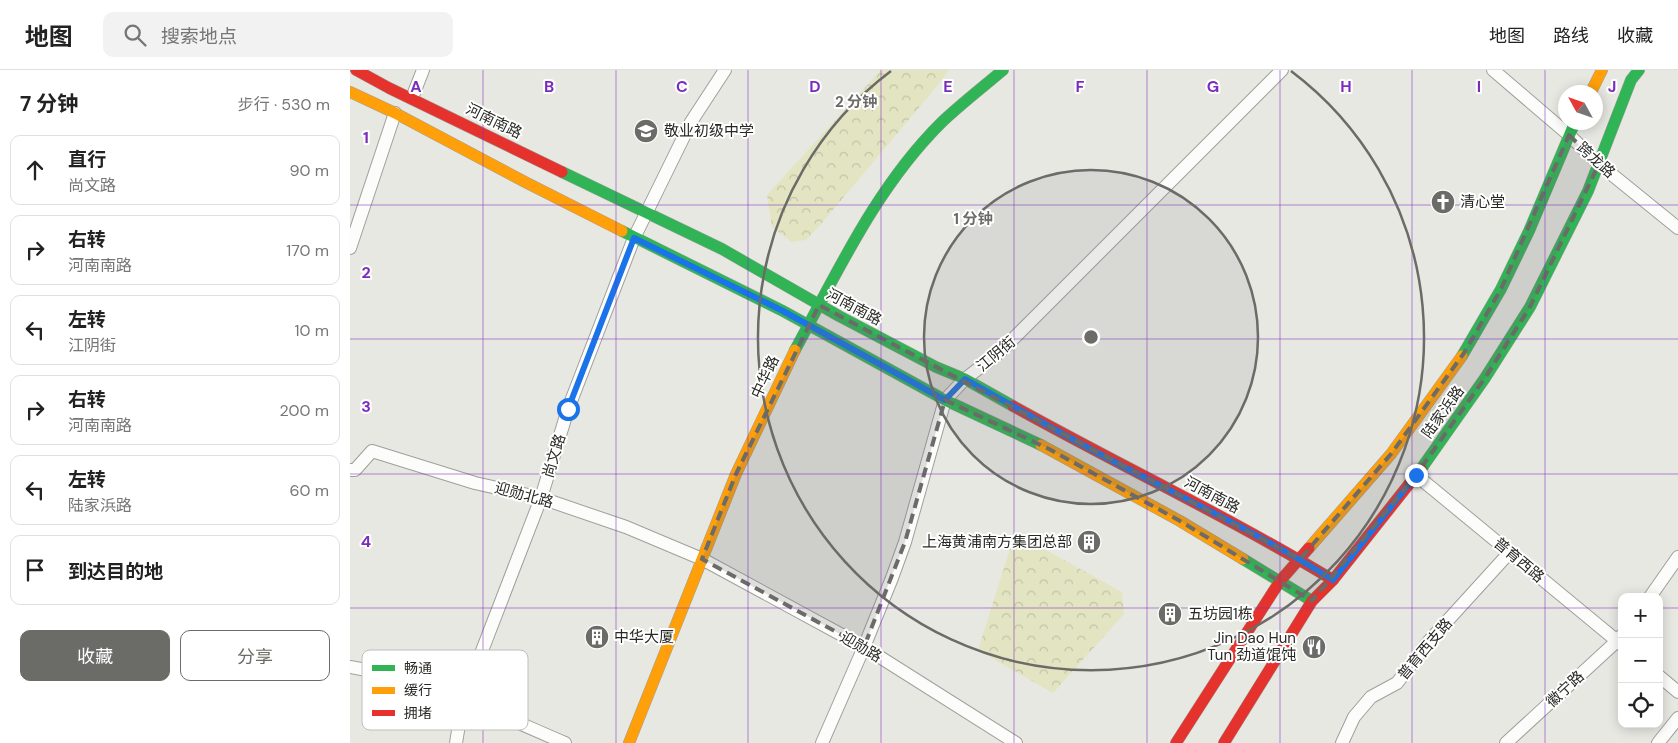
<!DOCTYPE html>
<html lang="zh">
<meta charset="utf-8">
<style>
body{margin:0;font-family:"DM Sans","Noto Sans SC",sans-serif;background:#f2f2f2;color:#222}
.controls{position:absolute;right:15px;bottom:15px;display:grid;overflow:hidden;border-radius:10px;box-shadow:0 2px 12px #0003}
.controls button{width:45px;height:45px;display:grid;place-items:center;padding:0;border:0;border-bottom:1px solid #e0e0e0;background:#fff;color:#222;font:25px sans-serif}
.compass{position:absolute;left:1208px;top:15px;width:45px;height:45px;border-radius:50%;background:#fff;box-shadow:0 2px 12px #0003;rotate:310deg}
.stop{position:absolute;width:15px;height:15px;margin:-11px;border:4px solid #1a73e8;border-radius:50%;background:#fff}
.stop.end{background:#1a73e8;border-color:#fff;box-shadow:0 1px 5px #0008}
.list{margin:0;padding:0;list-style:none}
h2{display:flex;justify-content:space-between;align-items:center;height:65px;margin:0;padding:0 20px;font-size:21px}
h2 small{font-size:16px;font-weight:400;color:#767676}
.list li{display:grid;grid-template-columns:32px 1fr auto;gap:15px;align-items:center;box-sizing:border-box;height:70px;margin:0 10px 10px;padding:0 10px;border:1px solid #e0e0e0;border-radius:10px}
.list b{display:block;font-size:19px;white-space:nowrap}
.list p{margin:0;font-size:16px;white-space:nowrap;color:#767676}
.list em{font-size:16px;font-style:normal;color:#767676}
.actions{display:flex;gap:10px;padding:15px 20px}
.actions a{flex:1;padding:11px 0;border:1px solid #6b6b67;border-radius:10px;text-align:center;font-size:18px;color:#6b6b67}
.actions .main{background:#6b6b67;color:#fff}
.icon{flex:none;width:28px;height:28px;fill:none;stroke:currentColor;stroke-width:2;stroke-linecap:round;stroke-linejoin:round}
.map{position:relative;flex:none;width:1328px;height:673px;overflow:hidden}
header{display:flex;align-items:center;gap:30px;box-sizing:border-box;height:70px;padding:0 25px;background:#fff;border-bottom:1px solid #e0e0e0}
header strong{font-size:24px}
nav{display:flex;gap:28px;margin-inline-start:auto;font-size:18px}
.search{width:350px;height:45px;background:#f2f2f2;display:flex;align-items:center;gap:12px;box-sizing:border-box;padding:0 18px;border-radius:10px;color:#767676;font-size:19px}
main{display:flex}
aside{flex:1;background:#fff}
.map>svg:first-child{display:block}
</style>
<header>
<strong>地图</strong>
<div class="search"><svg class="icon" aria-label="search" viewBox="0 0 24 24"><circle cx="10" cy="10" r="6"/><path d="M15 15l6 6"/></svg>搜索地点</div>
<nav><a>地图</a><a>路线</a><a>收藏</a></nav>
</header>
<main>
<aside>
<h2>7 分钟<small>步行 · 530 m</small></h2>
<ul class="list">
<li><svg class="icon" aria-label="ahead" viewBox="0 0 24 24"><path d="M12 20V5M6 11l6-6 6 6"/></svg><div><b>直行</b><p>尚文路</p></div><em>90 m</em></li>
<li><svg class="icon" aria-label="right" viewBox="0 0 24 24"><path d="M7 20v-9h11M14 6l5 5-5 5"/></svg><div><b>右转</b><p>河南南路</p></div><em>170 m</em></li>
<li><svg class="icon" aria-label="left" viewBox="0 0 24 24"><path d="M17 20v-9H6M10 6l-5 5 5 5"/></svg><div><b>左转</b><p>江阴街</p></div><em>10 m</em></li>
<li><svg class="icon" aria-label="right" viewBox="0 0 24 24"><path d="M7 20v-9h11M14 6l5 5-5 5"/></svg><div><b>右转</b><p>河南南路</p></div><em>200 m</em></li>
<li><svg class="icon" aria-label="left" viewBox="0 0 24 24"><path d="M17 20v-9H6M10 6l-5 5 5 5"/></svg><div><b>左转</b><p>陆家浜路</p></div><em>60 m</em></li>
<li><svg class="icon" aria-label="arrive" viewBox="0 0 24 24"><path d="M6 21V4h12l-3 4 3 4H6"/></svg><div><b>到达目的地</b></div></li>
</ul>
<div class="actions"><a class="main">收藏</a><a>分享</a></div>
</aside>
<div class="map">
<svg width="1328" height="673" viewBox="0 0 1328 673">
<defs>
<pattern id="park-crowns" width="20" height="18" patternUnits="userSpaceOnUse" patternTransform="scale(1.25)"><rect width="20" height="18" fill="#e3e4c1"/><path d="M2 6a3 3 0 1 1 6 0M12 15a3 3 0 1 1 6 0" fill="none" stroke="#c3c4a6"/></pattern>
</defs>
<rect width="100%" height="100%" fill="#e8e8e3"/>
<g fill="url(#park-crowns)">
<path d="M531,0H599L588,15L472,153L456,170L441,172L422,157L417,125Z"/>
<path d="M665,463L772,522L774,544L703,623L628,580Z"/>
</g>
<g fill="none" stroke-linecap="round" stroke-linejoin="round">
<g stroke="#9f9f9c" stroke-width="14">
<g id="street">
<path d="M1143,0L1219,65L1249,94L1328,158"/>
<path d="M62,28L73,0"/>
<path d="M0,178L45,43"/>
<path d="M0,400H5L22,381L125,413L191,428L276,457L352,489L514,577L666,673"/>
<path d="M1066,405L1272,575"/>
<path d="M1300,527L1328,487"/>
<path d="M0,597C75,609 145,643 215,673"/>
<path d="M1309,606L1328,622"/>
<path d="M106,673L113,630L191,428L218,339L284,168L341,52L375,0"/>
<path d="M472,673L514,577L542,508L555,472L595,330L615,309L650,282L932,0"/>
<path d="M992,673L1004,647L1021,627L1047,613L1079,571L1160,482"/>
<path d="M1156,673L1267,571L1271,566"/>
<path d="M1308,673L1328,648"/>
</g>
</g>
<g stroke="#9f9f9c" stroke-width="12">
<g id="fast">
<path d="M212,102L372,179L489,246L586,297L615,309L663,336"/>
<path d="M272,161L433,241L595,330L691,375"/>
<path d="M445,280C488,201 527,116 592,52C611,34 633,17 653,0"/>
<path d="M1112,286L1151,219L1179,161L1225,52"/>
<path d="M1071,399L1135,308L1180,237L1238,121L1281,10L1289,0"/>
<path d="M893,489L962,531"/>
</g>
</g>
<g stroke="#9f9f9c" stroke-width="12">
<g id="slow">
<path d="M0,22L45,43L177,113L272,161"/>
<path d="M1241,22L1252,0"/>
<path d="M691,375L830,451L893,489"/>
<path d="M959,478L1041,384L1112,286"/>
<path d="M279,673L386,404L445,280"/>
</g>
</g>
<g stroke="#9f9f9c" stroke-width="12">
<g id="jam">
<path d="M6,0L39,18L212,102"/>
<path d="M663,336C769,395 879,447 983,510"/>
<path d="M826,673L930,511L959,478"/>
<path d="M874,673L962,531L983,510L1071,399"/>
</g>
</g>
<use href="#street" stroke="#fcfcfb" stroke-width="12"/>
<use href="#fast" stroke="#30b455" stroke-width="11"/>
<use href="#slow" stroke="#ff9f0a" stroke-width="11"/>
<use href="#jam" stroke="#e5322d" stroke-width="11"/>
</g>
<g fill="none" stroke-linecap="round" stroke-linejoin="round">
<path stroke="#1a73e8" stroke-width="6" d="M218,339L284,168L433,241L595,330L615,309C670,340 726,372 782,401C850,436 918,469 983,510L1066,405"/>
</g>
<path fill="#6b6b67" fill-opacity="0.2" stroke="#6b6b67" stroke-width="4" stroke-dasharray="10 6" stroke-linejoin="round" d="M1219,65L1249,94L1180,237L1135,308L1066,405L962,531L830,451L699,379L595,330L555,472L514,577L352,489L386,404L469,235L950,489L1041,384L1114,283L1151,219Z"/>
<path fill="none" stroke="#7b2cbf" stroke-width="1" stroke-opacity="0.55" d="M133,0V673M266,0V673M398,0V673M531,0V673M664,0V673M797,0V673M930,0V673M1062,0V673M1195,0V673M0,135H1328M0,269H1328M0,404H1328M0,538H1272M1309,538H1328"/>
<circle cx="741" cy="267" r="167" fill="#6b6b67" fill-opacity=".12"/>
<g fill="none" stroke="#6b6b67" stroke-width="2.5">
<circle cx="741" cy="267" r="167"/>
<path d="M941 1A333 333 0 1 1 541 1"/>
</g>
<defs>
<g id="school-disc" transform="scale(1.25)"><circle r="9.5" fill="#6b6b67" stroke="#fff"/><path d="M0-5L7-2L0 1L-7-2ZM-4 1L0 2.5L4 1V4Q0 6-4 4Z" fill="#fff"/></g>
<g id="church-disc" transform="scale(1.25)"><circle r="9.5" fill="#6b6b67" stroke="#fff"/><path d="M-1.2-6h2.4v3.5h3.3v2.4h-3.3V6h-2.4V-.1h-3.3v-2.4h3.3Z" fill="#fff"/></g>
<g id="building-disc" transform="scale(1.25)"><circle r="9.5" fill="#6b6b67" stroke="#fff"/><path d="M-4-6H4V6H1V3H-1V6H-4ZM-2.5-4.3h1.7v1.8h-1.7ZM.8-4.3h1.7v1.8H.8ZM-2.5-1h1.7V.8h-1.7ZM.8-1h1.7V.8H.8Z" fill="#fff"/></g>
<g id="restaurant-disc" transform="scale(1.25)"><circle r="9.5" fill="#6b6b67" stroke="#fff"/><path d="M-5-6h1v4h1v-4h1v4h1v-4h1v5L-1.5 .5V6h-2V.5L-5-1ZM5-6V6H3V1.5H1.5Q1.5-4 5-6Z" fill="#fff"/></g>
</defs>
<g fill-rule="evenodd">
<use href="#school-disc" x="296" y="61"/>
<use href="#church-disc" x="1093" y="132"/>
<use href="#building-disc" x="739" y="472"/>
<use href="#building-disc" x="820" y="544"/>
<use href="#building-disc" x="247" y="567"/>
<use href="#restaurant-disc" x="964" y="577"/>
</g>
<g text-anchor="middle" stroke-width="4" stroke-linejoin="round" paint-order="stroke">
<g font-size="15" fill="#282824" stroke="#fff">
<text transform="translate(144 51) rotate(26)" y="5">河南南路</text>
<text transform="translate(1246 90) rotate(42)" y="5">跨龙路</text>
<text transform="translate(504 237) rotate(28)" y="5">河南南路</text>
<text transform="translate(646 284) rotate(-40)" y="5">江阴街</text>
<text transform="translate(415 307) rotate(-65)" y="5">中华路</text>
<text transform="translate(1093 342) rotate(-54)" y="5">陆家浜路</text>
<text transform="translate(204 386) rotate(-73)" y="5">尚文路</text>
<text transform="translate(174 425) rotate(15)" y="5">迎勋北路</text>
<text transform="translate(862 425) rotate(28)" y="5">河南南路</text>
<text transform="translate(1169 490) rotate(40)" y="5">普育西路</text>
<text transform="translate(511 577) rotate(30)" y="5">迎勋路</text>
<text transform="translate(1075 579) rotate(-50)" y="5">普育西支路</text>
<text transform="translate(1215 619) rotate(-43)" y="5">徽宁路</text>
</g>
<g font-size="15" fill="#282824" stroke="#fff" text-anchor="start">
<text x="314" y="66">敬业初级中学</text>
<text x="1110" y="137">清心堂</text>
<text x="722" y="477" text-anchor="end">上海黄浦南方集团总部</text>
<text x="838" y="549">五坊园1栋</text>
<text x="264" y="572">中华大厦</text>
<text x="946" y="573" text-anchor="end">Jin Dao Hun<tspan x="946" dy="17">Tun 劲道馄饨</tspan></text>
</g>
</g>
<rect x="12" y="580" width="166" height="80" rx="8" fill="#fff" stroke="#bebebd" stroke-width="1"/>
<rect x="22" y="595" width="23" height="6" fill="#30b455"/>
<rect x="22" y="617" width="23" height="7" fill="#ff9f0a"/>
<rect x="22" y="640" width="23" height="6" fill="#e5322d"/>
<g font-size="14" fill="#282824">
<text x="54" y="603">畅通</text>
<text x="54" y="625">缓行</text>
<text x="54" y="648">拥堵</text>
</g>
<g font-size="16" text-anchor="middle" font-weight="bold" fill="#7b2cbf" stroke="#fff" stroke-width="4" stroke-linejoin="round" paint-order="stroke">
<text x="66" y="22">A</text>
<text x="199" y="22">B</text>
<text x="332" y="22">C</text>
<text x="465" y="22">D</text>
<text x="598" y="22">E</text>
<text x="730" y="22">F</text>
<text x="863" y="22">G</text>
<text x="996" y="22">H</text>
<text x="1129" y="22">I</text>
<text x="1262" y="22">J</text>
<text x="16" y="73">1</text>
<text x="16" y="208">2</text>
<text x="16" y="342">3</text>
<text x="16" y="477">4</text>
</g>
<circle cx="741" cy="267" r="8" fill="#6b6b67" stroke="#fff" stroke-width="2.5"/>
<g font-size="15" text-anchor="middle" font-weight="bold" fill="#6b6b67" stroke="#fff" stroke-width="4" stroke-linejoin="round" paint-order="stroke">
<text x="506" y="37">2 分钟</text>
<text x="623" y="154">1 分钟</text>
</g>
</svg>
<div class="controls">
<button>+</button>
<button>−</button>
<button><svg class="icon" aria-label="locate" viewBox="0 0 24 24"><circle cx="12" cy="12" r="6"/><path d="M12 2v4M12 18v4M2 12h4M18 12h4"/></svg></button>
</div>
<svg class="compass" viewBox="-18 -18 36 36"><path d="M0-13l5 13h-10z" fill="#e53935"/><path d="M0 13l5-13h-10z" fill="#767676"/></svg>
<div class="stop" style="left:218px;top:339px"></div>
<div class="stop end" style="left:1066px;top:405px"></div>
</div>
</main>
